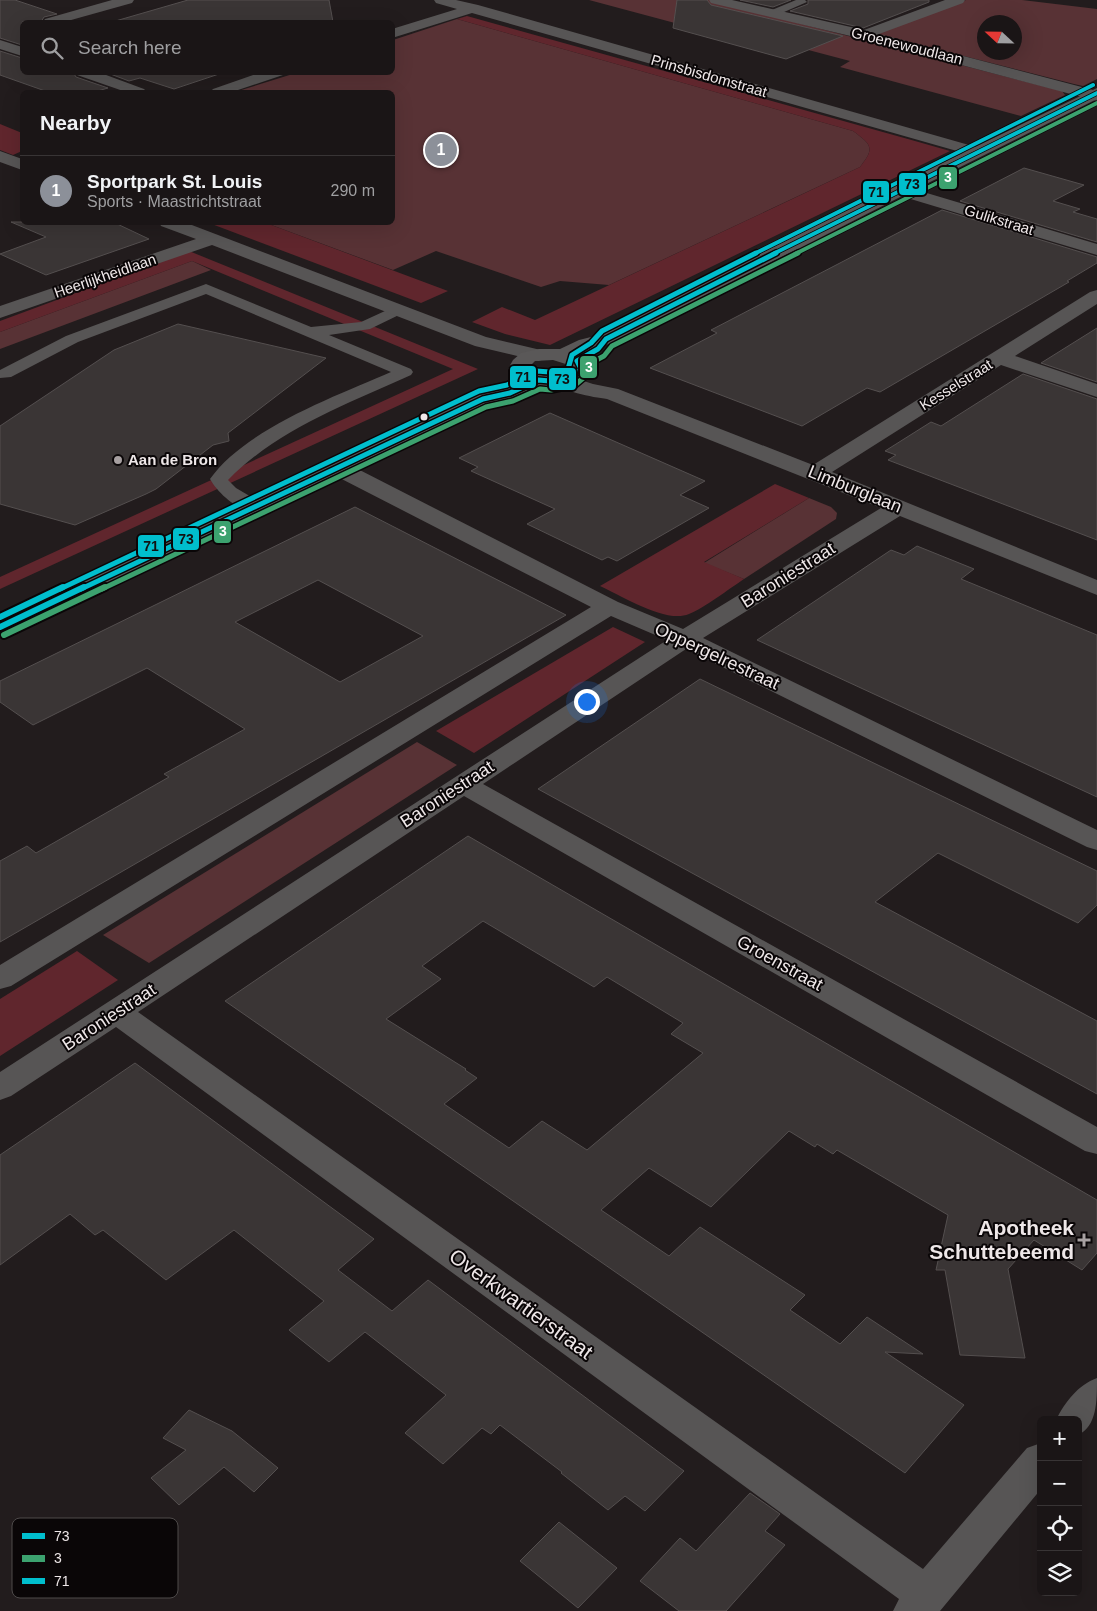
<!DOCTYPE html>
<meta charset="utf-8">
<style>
body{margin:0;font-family:Arial,sans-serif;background:#272223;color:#f1f3f6}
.controls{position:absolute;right:15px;bottom:15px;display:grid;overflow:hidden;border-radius:8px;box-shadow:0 5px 20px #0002}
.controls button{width:45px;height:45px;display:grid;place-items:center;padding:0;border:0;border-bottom:1px solid #383435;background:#1a1516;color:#f1f3f6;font:25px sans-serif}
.compass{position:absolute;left:977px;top:15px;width:45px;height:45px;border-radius:50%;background:#1a1516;box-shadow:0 5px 20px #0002;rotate:292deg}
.you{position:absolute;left:586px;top:701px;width:18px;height:18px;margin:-12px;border:4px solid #fff;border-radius:50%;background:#1a73e8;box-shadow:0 0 0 8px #1a73e833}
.badge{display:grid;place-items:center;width:32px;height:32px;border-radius:50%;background:#8c9099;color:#fff;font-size:16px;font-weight:700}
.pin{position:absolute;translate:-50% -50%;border:2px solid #fff;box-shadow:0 1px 5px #0006}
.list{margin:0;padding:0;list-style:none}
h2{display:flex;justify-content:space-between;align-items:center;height:65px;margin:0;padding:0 20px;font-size:21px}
h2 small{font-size:16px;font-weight:400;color:#9f9fa1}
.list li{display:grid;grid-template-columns:32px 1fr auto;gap:15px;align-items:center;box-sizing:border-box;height:70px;padding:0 20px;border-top:1px solid #383435}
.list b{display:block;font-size:19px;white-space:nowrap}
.list p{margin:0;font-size:16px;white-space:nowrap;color:#9f9fa1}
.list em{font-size:16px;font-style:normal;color:#9f9fa1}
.icon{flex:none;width:28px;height:28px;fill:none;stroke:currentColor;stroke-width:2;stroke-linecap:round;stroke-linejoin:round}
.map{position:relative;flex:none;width:1097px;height:1611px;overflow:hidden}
.search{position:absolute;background:#1a1516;box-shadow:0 5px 20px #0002;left:20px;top:20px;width:375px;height:55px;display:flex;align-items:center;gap:12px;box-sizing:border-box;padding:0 18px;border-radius:8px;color:#9f9fa1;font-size:19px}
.panel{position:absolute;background:#1a1516;box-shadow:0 5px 20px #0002;left:20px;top:90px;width:375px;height:135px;border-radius:8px}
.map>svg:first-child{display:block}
</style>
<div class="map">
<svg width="1097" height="1611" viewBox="0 0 1097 1611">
<rect width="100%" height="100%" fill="#221c1d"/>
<g fill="#583235" fill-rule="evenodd">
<path d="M589,0H709L1062,91L1065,95L1021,116L840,67L850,61L714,25L701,30Z"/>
<path d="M966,0H1022L1097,9V79L1083,86L1074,84L877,34ZM984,22H1014V52H984Z"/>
<path d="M457,19L853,131C872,145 875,148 860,167L609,285L560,281L541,287L436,251L393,270L266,223L392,222V92H235L296,73L392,72L393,40Z"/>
<path d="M192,261L211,270L0,349V332Z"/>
<path d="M809,498L831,507L837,513L836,519L744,579L704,563Z"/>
<path d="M417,742L457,765L149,963L103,935Z"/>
</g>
<g fill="#60262d">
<path d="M467,16L915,141L950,151L550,345L505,334L472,322L502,307L535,320L860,167C875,148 872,145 853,131L457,19Z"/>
<path d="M0,124L22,133V151L13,155L0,150Z"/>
<path d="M209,223H266L448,291L421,303Z"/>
<path d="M189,251L478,369L0,589V577L453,369L192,261L0,332V321Z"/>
<path d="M775,484L809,498L704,562L744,579C729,589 704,608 689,614C666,624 622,596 600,586Z"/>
<path d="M613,627L645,642L474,753L436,731Z"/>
<path d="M77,951L118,980L0,1056V999Z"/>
</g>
<g fill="#3a3535" stroke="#544f4f" fill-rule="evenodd">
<path d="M0,0H15L57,14L44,17L41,22H22V45L0,38Z"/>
<path d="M188,0H329L333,22H112Z"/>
<path d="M677,0H707L711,5L843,36L786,59L673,28Z"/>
<path d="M740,0H791L773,7Z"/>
<path d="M808,0H929V2L863,28L790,11L808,4Z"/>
<path d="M0,51L22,58V72H73L76,77L108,88L94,92H48L0,75Z"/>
<path d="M105,72H225L174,89L140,78L129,81Z"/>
<path d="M1024,168L1084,185L1053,201L1080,209L1073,212L1097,219V242L960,201Z"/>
<path d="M942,210L1097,257V263L1067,281L1069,282L880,392L867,388L802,426L650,368L717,333L711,330Z"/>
<path d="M11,222H113L149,239L46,275L0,254L46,237Z"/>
<path d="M178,324L326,358L228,433L229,441L213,445L156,489L146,494L75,525L0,504V426L114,350Z"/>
<path d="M1097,328V382L1041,363Z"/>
<path d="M1023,374L1097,399V540L888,460L896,455L885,451L931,422L941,426Z"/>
<path d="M550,413L705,481L680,495L709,508L617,561L608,557L602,560L527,524L555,509L471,471L478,467L459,458Z"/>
<path d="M355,507L566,615L0,942V861L27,846L36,853L169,777L164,774L245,729L147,668L33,725L0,702V681ZM318,580L423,636L340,682L235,622Z"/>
<path d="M917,546L974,569L961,579L1097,635V797L757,640L891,550L904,555Z"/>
<path d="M700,679L1097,871V905L1078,923L938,853L875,902L1097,1021V1094L538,789Z"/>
<path d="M468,836L1097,1200V1253L1082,1270L1034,1240L1008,1269L1025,1358L960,1355L945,1270H936L948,1215L837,1150L833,1154L817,1144L815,1147L789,1131L711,1207L649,1168L601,1210L669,1256L700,1227L805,1295L790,1310L840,1344L867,1317L923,1354L885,1352L964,1405L905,1473L225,1001ZM483,921L594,987L607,977L683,1023L671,1034L703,1053L587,1150L542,1121L509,1148L444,1104L477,1078L465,1070L466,1069L386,1019L441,979L422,966Z"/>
<path d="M135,1063L374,1239L338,1270L392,1311L428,1280L684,1471L645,1511L625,1496L608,1510L561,1473L562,1472L500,1425L491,1434L482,1428L443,1464L405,1433L446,1395L365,1332L329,1362L289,1330L324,1301L234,1230L166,1280L103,1230L95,1235L70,1214L0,1265V1155Z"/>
<path d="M189,1410L232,1431L278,1468L254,1492L224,1467L179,1505L151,1478L186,1450L163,1438Z"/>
<path d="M750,1493L780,1514L765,1531L785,1545L726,1611H679L640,1581L680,1538L696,1551Z"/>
<path d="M559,1522L617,1568L578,1608L520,1561Z"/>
</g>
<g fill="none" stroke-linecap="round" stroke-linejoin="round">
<g fill="#575555" fill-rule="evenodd">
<path d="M796,0H805L807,2L775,16L771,17L765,14L767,12Z"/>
<path d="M206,284L311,327L361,322L398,305L403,307L406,310L403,313L370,329L329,335L411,369L413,372L411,375C347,404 278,429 228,480L236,488L260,502L263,506L260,510C242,515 219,495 210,479C245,429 336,396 391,372L206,294L78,342L11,377L0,378V370L66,336Z"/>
</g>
<g fill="#575555" fill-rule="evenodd">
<path d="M112,0H134L132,3L64,22H43L45,19Z"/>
<path d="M434,0H456L478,5L983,149L985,152L983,155H971L472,13L392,38V29L457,9L436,3Z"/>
<path d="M709,0H732L864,30L945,0H965L963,3L879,34L1097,91V101L863,39L711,3Z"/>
<path d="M0,40L22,47V56L0,49Z"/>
<path d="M75,72H98L144,89L147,92H126L77,75Z"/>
<path d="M262,72H285L283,75L232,92H210L213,89Z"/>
<path d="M0,151L22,159V170L0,162Z"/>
<path d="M900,185L1097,244V255L894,194L892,190L894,186Z"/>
<path d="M159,222H184L486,337L545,351L548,355L545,359L538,361L475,346L212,245L0,318V306L196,239L161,226Z"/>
<path d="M1097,290V304L1015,356L1097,384V397L1001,365L832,472L1097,580V595L900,516L703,638L1097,830V850L1087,847L686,649L483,784L1097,1127V1154L1085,1151L464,796L138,1012L923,1569L1027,1448L1041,1443V1489L940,1611H893L899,1599L116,1027L11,1096L0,1100V1072L667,640L611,616L11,986L0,989V965L591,607L330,473L327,468L330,463L338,461L346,463L618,602L683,629L881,508L607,399C593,397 560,392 552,380L555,376L562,374L593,384L618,389L813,465L1090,292Z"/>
<path d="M1097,1378C1097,1402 1097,1426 1078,1435V1420H1056C1065,1402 1078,1385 1097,1378Z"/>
</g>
<path fill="#5a5858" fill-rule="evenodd" d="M1097,88V99L906,194L613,343L593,348L579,355L584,357L591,369L583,379L575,383L559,387H539L517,397L490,404L9,632L0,634V618L476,395L504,388L520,381L508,369L513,360L521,353L539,349H560L579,340L599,335L894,186ZM553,360L569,365L571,368C559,378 540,379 528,368L535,361Z"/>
<g stroke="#0a0607" stroke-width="5.5">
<path id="bus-1-far2" d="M773,254L1097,93"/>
</g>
<g stroke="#0a0607" stroke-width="8">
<path id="bus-1-far1" d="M81,589L483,399L510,393L538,380L550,381L572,377L581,369L577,361L598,349L606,339L776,253"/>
</g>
<g stroke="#0a0607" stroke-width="10">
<path id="bus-1" d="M0,627L84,587"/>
</g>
<g stroke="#0a0607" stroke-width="5.5">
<path id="bus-2-far2" d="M795,254L1097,103"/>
</g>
<g stroke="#0a0607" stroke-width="8">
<path id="bus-2-far1" d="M102,589L486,407L513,401L540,389L551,390L575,385L588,374L589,364L604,356L612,346L798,253"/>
</g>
<g stroke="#0a0607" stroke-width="10">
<path id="bus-2" d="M4,635L105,587"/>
</g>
<g stroke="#0a0607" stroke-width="5.5">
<path id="bus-3-far2" d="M754,254L1093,85"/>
</g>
<g stroke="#0a0607" stroke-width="8">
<path id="bus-3-far1" d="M60,589L479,391L507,385L536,371L550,372L568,369L572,355L591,343L602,331L756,253"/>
</g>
<g stroke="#0a0607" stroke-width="10">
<path id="bus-3" d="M0,617L63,587"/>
</g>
<use href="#bus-1-far2" stroke="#00becd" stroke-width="4"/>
<use href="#bus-1-far1" stroke="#00becd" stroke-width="5"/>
<use href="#bus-1" stroke="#00becd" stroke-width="6"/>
<use href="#bus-2-far2" stroke="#3ca26f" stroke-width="4"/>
<use href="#bus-2-far1" stroke="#3ca26f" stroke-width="5"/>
<use href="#bus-2" stroke="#3ca26f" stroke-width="6"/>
<use href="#bus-3-far2" stroke="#00becd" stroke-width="4"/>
<use href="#bus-3-far1" stroke="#00becd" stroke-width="5"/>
<use href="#bus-3" stroke="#00becd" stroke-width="6"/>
</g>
<circle fill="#eee7e8" stroke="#0a0607" stroke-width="2" cx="424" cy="417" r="4.5"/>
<g fill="#a7a0a1" stroke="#0a0607" stroke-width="2">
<circle cx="118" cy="460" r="5"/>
<path d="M1081.5 1232.5h5v5h5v5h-5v5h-5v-5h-5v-5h5z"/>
</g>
<g text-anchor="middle" stroke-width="4" stroke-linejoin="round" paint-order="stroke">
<g font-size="15" fill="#eee7e8" stroke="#0a0607">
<text transform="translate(907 46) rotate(14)" y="5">Groenewoudlaan</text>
<text transform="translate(709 76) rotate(16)" y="5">Prinsbisdomstraat</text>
<text transform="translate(999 220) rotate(17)" y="5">Gulikstraat</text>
<text transform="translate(105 276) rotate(-19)" y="5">Heerlijkheidlaan</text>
<text transform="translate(956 385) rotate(-32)" y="5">Kesselstraat</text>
</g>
<g font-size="15" font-weight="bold" fill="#eee7e8" stroke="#0a0607" text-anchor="start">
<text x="128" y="465">Aan de Bron</text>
</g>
<g font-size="18" fill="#eee7e8" stroke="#0a0607">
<text transform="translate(855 489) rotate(22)" y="6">Limburglaan</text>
<text transform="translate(788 575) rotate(-32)" y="6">Baroniestraat</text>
<text transform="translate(717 656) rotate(25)" y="6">Oppergelrestraat</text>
<text transform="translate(447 794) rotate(-33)" y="6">Baroniestraat</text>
<text transform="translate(780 963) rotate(29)" y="6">Groenstraat</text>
<text transform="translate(109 1017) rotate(-33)" y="6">Baroniestraat</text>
</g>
<g font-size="21" font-weight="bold" fill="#eee7e8" stroke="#0a0607" text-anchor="end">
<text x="1074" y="1235">Apotheek<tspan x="1074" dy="24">Schuttebeemd</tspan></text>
</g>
<g font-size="21" fill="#eee7e8" stroke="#0a0607">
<text transform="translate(521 1304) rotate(36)" y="7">Overkwartierstraat</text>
</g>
</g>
<rect x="12" y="1518" width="166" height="80" rx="8" fill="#0a0607" stroke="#4e4a4a" stroke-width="1"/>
<rect x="22" y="1533" width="23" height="6" fill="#00becd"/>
<rect x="22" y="1555" width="23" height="7" fill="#3ca26f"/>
<rect x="22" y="1578" width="23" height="6" fill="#00becd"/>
<g font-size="14" fill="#eee7e8">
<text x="54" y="1541">73</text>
<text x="54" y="1563">3</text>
<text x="54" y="1586">71</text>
</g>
<g stroke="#0a0607" stroke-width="2">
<rect x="938" y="166" width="20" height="24" rx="5" fill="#3ca26f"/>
<rect x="898" y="172" width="29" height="24" rx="5" fill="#00becd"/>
<rect x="862" y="180" width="28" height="24" rx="5" fill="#00becd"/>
<rect x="579" y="355" width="19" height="24" rx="5" fill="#3ca26f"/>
<rect x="509" y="365" width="28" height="24" rx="5" fill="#00becd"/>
<rect x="548" y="367" width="29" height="24" rx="5" fill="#00becd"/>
<rect x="213" y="520" width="19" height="24" rx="5" fill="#3ca26f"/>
<rect x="172" y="527" width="28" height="24" rx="5" fill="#00becd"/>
<rect x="137" y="534" width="28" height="24" rx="5" fill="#00becd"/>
</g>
<g font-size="14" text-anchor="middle" font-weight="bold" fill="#fff">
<text x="948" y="182">3</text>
<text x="589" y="372">3</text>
<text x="223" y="536">3</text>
</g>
<g font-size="14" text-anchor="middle" font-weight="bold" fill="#111">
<text x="912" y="189">73</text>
<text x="876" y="197">71</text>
<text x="523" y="382">71</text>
<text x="562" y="384">73</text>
<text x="186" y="544">73</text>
<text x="151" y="551">71</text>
</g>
</svg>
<div class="controls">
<button>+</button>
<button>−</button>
<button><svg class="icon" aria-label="locate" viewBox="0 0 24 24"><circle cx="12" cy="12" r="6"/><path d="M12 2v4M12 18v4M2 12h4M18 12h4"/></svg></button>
<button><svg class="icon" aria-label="layers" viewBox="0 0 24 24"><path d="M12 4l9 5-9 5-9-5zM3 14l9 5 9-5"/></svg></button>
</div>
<svg class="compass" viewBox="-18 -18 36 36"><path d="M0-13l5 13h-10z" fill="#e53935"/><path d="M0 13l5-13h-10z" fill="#9f9fa1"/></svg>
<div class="you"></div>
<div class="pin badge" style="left:441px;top:150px">1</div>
<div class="search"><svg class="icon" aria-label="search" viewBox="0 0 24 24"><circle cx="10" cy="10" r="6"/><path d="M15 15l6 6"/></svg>Search here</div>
<section class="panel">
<h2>Nearby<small></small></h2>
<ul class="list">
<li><span class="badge">1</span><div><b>Sportpark St. Louis</b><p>Sports · Maastrichtstraat</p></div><em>290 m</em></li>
</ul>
</section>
</div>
